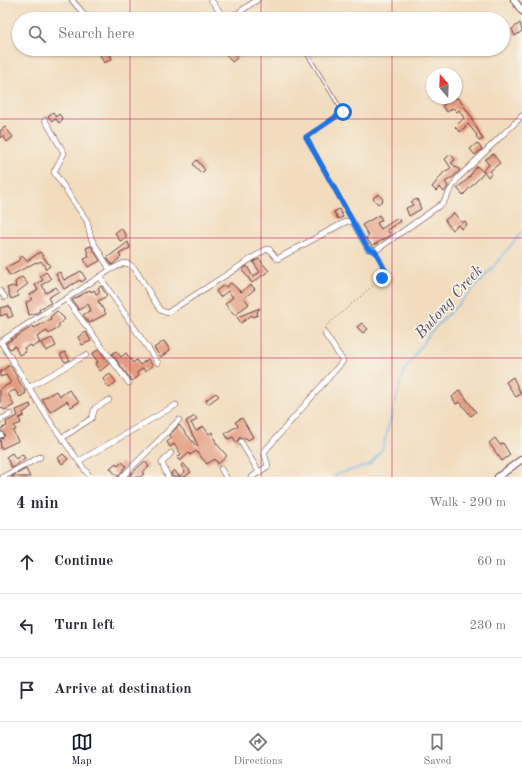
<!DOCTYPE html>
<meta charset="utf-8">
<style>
body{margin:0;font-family:"Old Standard TT",serif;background:#f7f7f7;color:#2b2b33}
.compass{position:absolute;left:426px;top:68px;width:36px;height:36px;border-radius:50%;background:#fff;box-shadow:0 1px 3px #0004;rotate:341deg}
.stop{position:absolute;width:12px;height:12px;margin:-9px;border:3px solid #1a73e8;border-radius:50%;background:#fff}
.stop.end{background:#1a73e8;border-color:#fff;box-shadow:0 1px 4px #0008}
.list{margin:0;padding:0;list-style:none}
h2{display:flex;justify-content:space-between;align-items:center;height:52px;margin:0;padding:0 16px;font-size:17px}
h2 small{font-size:13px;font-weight:400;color:#7c7c81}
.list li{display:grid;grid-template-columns:26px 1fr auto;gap:12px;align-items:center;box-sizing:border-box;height:64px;padding:0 16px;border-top:1px solid #e1e1e2}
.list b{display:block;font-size:15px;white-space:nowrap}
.list em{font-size:13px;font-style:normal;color:#7c7c81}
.icon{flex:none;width:22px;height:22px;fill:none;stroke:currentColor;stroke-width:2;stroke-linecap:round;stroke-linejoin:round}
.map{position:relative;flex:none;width:522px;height:477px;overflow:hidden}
.search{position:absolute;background:#fff;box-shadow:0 1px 3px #0004;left:12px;right:12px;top:12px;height:44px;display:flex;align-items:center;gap:10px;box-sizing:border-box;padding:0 14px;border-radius:22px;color:#7c7c81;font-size:15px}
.sheet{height:244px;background:#fff}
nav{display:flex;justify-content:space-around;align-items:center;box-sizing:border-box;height:56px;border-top:1px solid #e1e1e2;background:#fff;font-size:11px;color:#7c7c81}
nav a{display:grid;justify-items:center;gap:2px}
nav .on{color:#111827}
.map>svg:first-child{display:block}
</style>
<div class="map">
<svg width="522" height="477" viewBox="0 0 522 477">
<rect width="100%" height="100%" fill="#f7f3e8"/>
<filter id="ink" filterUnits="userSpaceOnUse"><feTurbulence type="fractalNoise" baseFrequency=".025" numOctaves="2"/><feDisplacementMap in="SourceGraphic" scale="8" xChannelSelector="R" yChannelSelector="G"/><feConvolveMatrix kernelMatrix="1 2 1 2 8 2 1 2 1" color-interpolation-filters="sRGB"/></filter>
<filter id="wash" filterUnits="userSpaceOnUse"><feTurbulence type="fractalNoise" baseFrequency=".012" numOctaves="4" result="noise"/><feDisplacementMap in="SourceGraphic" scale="16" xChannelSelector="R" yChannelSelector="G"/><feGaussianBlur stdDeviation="0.9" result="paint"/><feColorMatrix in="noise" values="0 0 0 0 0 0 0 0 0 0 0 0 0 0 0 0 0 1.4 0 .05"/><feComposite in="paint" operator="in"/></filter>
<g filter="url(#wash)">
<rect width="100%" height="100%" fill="#f2dcbd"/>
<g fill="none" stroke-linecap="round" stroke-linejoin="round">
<path stroke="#70b9e8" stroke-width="1.5" d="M334,477L338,474L369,465L382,450L404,371L430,333L483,279L522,232"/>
</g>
<g id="blocks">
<g fill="#e49b80">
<path d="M520,23L522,31L515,36L512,29Z"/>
<path d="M232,49L238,57L232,62L225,53Z"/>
<path d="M109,51L112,59L104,63L100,55Z"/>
<path d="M443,98H458L473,119L472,120L483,139L479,141L476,136L477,135L468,124L460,132L455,127L464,118L459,110L457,112L453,108L447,112L442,106L446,103Z"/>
<path d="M53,112L56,117L59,114L63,119L59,123L56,119L52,121L48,116Z"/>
<path d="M5,127L13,137L7,142L3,136L0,138V131Z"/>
<path d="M477,143L482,149L475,155L470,149Z"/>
<path d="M451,154L455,160L451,163L460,170L453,177L445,182L448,186L444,192L440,187L436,191L432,187L444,172L451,168L445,159Z"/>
<path d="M493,154L500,163L490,171L492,173L488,177L483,170L489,165L485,160Z"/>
<path d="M197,160L205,170L201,173L193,164Z"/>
<path d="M477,166L484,173L463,195L457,188L467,180Z"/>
<path d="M379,194L383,200L378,204L373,198Z"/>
<path d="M417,199L421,209L409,216L406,208L413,205L411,202Z"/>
<path d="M339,209L343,217L338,219L334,212Z"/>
<path d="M454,213L462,223L465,221L467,224L461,229L458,225L452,230L445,220Z"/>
<path d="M379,215L382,220L377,223L381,229L398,218L400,221L387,230L391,235L372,246L366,238L369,236L362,225Z"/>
<path d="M121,228L126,235V238L120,241L115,233Z"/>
<path d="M128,242L130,248L119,254L121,257L112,265L107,258Z"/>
<path d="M91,246L100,261L88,267L84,259L89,257L86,248Z"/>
<path d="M40,252L50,266L46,269L41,261L37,263L36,262L10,276L5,268L20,260L19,258L22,256L27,261Z"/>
<path d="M259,259L269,271L252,283L242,270L247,266L253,277L260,272L253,262Z"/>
<path d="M81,271L86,279L81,282L80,280L64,289L56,274L60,272L64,280Z"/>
<path d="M46,272L51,279L42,285L46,293L56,287L59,291L48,298L51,303L39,309L40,311L36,313L29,315L26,302L32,300L30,295L38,290L35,285L43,280L40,276Z"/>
<path d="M22,277L28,284L17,292L19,296L11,299L7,288L13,286L16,288L15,282Z"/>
<path d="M231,283L241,292L251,285L255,289L244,298L249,304L235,315L225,304L233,297L228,291L220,297L216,291L224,285L226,287Z"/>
<path d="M101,286L107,296L98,301L106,314L89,323L83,315L91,310L88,304L79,310L72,300L90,290L91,292L94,290L96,294L100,292L98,288Z"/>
<path d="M9,306L13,316L8,318L7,314L0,316V308Z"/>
<path d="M260,308L257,312L258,315L253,317L252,315L241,323L237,317Z"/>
<path d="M57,311L65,319L58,325L60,327L49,334L47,331L37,337L40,343L32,347L31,345L24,348L26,352L19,355L15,346L10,349L6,343L33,326L34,328L42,324L51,319L50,317Z"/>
<path d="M362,323L368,329L363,333L357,327Z"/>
<path d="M86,332L91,341L82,345L78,337Z"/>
<path d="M52,338L56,346L46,351L41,343Z"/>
<path d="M164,341L170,350L161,357L154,348Z"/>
<path d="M99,349L109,364L100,371L95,364L98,362L92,354Z"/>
<path d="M116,351L121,357L126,353L133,363L136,360L140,365L148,359L153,366L145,371L143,368L137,373L139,376L132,381L112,354Z"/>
<path d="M65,352L70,360L65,362L60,355Z"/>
<path d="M10,365L26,393L20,397L15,390L8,393L14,405L5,410L0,407V389L11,383L6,375L0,377V372Z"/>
<path d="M110,374L116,382L109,388L103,379Z"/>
<path d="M513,377L521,394L516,397L506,382Z"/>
<path d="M69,390L79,402L71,407L67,401L50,412L42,399L56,391L60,396Z"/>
<path d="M460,390L476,412L471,416L460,402L456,404L452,397Z"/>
<path d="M216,393L219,396L208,404L206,400Z"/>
<path d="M30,404L31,407L23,413L24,416L19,418L21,423L14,426L16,430L13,431L18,441L1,449L0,439L3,438L5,435L0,429L7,426L6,422L18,416L16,410Z"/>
<path d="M195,416L197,420L191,423L196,431L203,426L209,434L212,432L216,443L227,456L218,464L215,459L207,464L196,451L190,455L189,453L180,461L177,458L181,454L174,444L170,447L167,442L172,438L170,435L179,425L197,447L198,446L186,421Z"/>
<path d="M242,418L253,437L248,440L246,438H239L237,443L233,437L228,439L225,433L238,426L235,422Z"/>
<path d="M495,438L500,445L503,443L510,455L502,461L489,443Z"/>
<path d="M12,453L16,459L22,454L25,458L12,468L6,457Z"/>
<path d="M63,454L68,459L62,464L58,458Z"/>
<path d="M145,461L149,467L142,472L144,474L140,477H128Z"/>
<path d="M122,462L126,466L118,477L110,468L116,463L118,466Z"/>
<path d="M183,463L191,472L185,477H172L171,473L174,470L179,476L185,472L181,465Z"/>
<path d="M26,469L30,477H11L24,470Z"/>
</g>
</g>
</g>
<g filter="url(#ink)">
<use href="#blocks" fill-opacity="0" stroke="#633b41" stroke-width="1"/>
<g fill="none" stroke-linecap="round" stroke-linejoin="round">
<g stroke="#633b41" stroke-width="4">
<g id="service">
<path d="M290,17L291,19"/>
<path d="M304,49L343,112L306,137L353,222"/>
</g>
</g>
<g stroke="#633b41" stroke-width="6">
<g id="minor">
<path d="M72,0L88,19"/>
<path d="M211,0L225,19"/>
<path d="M229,19L257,0"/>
<path d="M45,120L64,153L54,172L87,221L91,238L110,270"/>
<path d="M100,277L158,363"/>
<path d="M0,291L5,297"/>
<path d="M66,299L129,383"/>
<path d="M0,342L110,270L124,263L129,264L135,269L160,310L167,313L265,250L269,249L277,259L347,221L353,222L368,249L375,251L443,203L457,179L522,116"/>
<path d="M1,342L49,420L90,477"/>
<path d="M28,388L86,355"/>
<path d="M0,420L11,414"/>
<path d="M0,435H1"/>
<path d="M62,438L92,418L95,408L109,400"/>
<path d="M241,442L259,472"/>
<path d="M79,461L176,405"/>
<path d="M221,469L226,477"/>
<path d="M3,477L40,457"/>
<path d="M122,477L179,420"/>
<path d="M168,477L162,463L171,453"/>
<path d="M252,477L268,466L264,452L343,361L325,334"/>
</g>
</g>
<g stroke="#633b41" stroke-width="8">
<g id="tertiary">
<path d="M514,0L522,11"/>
<path d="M498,477L522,459"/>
</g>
</g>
<path stroke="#633b41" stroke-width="1" stroke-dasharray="1 3" stroke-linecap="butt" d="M325,329V327L382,278L385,270L377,256"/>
<use href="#service" stroke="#fff" stroke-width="2.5"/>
<use href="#minor" stroke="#fff" stroke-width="5"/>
<use href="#tertiary" stroke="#fff" stroke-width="6"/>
</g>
</g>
<g fill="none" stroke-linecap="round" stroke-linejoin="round" filter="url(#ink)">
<path stroke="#1a73e8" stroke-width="5" d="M343,112L306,137L368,249L375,251L385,270L382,278"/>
</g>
<path fill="none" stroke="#c2185b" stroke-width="1" stroke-opacity="0.55" d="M130,0V19M261,0V19M392,0V19M130,49V477M261,49V477M392,49V477M0,119H522M0,238H522M0,358H522"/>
<g text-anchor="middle" stroke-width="3.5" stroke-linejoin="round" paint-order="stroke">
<g font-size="16" font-style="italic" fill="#554d64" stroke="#f7f3e8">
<text transform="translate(448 301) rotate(-48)" y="6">Butong Creek</text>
</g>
</g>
</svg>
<svg class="compass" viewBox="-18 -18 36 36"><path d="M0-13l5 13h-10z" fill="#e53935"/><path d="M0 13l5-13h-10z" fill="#7c7c81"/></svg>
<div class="stop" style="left:343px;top:112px"></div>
<div class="stop end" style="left:382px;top:278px"></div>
<div class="search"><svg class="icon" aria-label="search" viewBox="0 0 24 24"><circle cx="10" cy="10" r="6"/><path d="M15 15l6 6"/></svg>Search here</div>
</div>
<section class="sheet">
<h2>4 min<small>Walk · 290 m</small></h2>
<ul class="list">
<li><svg class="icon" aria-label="ahead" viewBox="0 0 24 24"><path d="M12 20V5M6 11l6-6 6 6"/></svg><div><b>Continue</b></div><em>60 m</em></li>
<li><svg class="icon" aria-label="left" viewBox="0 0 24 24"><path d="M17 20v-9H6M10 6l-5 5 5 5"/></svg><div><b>Turn left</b></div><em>230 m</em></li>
<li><svg class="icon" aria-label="arrive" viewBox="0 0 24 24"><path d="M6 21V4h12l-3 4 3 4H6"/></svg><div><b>Arrive at destination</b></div></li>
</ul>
</section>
<nav>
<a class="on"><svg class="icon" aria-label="map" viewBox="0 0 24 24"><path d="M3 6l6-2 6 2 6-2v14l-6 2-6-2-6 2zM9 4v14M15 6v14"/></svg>Map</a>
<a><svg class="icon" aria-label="directions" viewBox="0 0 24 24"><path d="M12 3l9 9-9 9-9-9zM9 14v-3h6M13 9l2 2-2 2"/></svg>Directions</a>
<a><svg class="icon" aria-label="saved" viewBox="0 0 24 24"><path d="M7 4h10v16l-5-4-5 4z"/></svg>Saved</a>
</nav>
